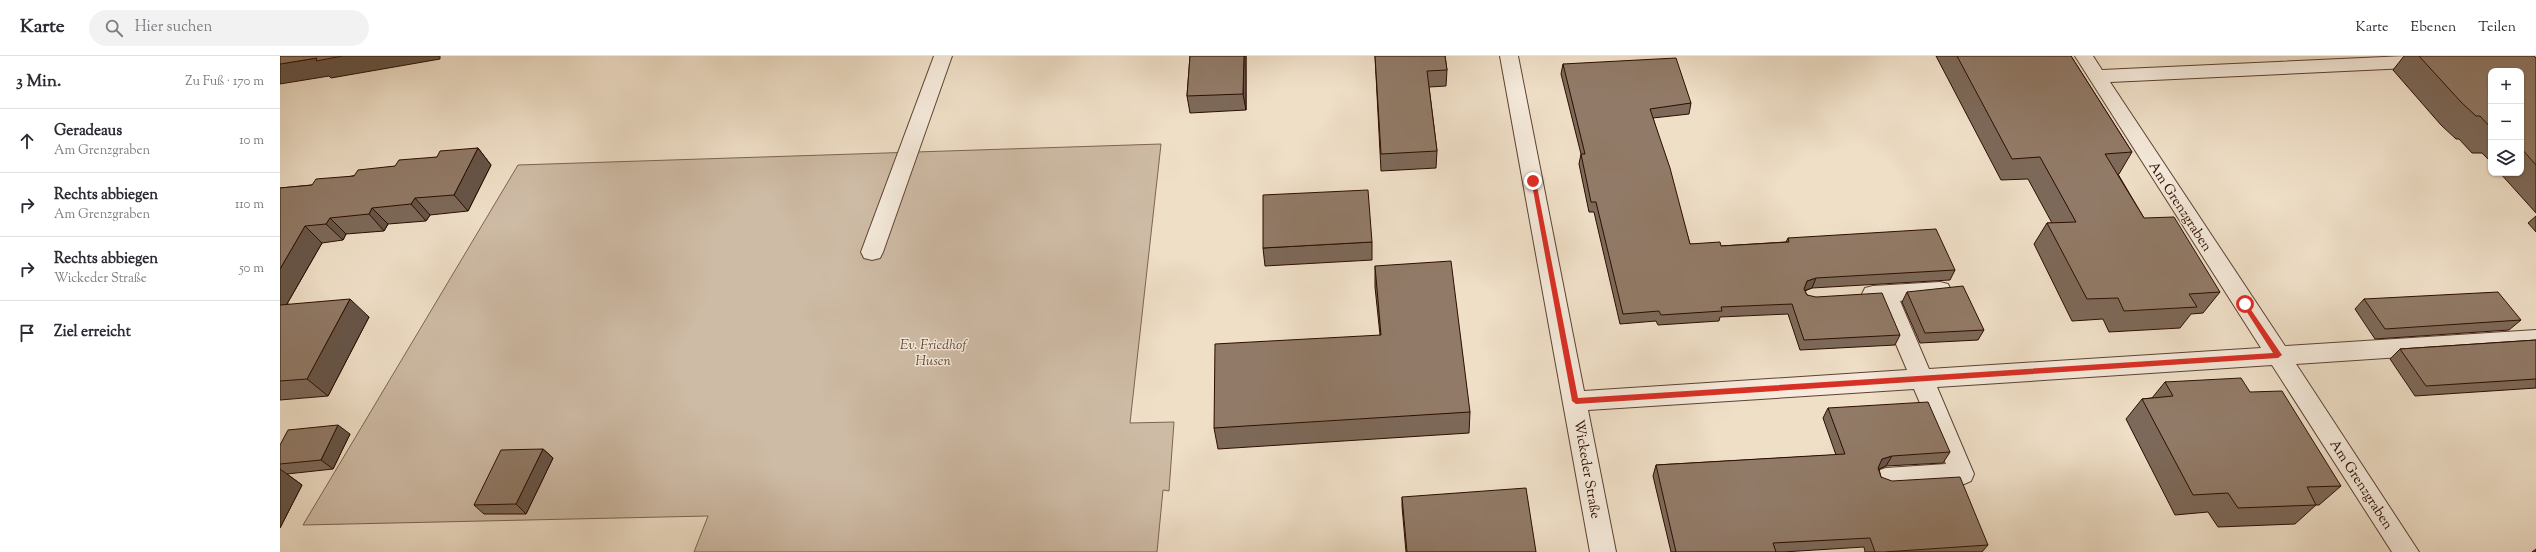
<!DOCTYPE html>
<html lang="de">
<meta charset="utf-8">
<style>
body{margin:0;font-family:"Sorts Mill Goudy",serif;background:#f2f2f3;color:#2b2b33}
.controls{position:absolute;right:12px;top:12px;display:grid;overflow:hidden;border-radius:8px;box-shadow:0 1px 3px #0004}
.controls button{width:36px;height:36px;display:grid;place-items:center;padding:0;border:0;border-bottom:1px solid #e1e1e2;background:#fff;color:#2b2b33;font:20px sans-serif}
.stop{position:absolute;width:12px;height:12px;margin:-9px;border:3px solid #d93025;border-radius:50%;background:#fff}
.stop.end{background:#d93025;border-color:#fff;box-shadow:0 1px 4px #0008}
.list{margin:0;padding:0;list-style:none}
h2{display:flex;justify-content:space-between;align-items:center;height:52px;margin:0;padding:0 16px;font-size:17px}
h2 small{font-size:13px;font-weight:400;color:#7c7c81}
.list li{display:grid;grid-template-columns:26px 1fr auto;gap:12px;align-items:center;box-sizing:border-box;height:64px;padding:0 16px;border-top:1px solid #e1e1e2}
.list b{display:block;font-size:15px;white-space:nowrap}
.list p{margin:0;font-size:13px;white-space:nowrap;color:#7c7c81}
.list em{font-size:13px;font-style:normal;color:#7c7c81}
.icon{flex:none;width:22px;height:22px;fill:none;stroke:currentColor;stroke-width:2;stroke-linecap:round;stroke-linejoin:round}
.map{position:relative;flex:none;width:2256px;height:496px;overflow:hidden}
header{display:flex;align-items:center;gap:24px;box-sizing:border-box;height:56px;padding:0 20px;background:#fff;border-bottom:1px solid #e1e1e2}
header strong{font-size:19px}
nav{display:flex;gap:22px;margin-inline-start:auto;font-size:14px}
.search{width:280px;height:36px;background:#f2f2f3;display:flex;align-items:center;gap:10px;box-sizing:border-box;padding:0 14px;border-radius:22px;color:#7c7c81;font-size:15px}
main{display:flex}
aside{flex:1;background:#fff}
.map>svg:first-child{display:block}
</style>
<header>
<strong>Karte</strong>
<div class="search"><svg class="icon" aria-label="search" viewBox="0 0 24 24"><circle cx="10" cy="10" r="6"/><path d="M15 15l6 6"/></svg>Hier suchen</div>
<nav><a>Karte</a><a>Ebenen</a><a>Teilen</a></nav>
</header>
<main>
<aside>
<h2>3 Min.<small>Zu Fuß · 170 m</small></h2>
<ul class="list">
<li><svg class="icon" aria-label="ahead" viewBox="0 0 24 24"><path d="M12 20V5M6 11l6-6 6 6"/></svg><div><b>Geradeaus</b><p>Am Grenzgraben</p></div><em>10 m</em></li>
<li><svg class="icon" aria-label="right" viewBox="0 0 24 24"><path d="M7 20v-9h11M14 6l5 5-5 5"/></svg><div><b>Rechts abbiegen</b><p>Am Grenzgraben</p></div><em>110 m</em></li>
<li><svg class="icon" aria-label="right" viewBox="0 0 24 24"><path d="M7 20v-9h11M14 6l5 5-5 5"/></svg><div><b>Rechts abbiegen</b><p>Wickeder Straße</p></div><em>50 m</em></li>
<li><svg class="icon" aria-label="arrive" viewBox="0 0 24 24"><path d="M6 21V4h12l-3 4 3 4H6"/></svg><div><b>Ziel erreicht</b></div></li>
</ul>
</aside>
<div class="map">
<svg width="2256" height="496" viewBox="0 0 2256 496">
<rect width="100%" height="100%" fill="#efdfc7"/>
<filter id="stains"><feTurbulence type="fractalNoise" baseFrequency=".005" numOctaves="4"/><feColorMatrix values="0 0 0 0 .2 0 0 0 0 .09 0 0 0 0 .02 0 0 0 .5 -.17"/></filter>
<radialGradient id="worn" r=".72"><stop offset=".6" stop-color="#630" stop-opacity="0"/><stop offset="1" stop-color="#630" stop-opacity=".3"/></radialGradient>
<path fill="#cebba5" stroke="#7d6452" d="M881,88L850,367L894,366L889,435L883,434L877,496H414L428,460L23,469L238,109Z"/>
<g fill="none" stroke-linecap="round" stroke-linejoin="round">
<g stroke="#5d4232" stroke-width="2">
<g id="minor">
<path d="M654,0H672L603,196L600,202L592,204L584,202L581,196Z"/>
<path d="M1220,0H1238L1304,335L1627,314L1598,246L1585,244L1582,238L1585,232L1593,230L1660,226L1668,228L1671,234L1668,240L1620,245L1649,313L1981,292L1795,0H1813L1822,14L2126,0L2156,1L2158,5L2156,9L2149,11L1830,26L2005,290L2256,274V292L2016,308L2139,496H2112L1992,309L1657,331L1694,418L1691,425L1682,429L1606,434L1597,431L1594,423L1597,415L1606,412L1666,408L1634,333L1308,354L1336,496H1310Z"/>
</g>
</g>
<use href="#minor" fill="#f5eadb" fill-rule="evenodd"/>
</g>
<g fill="#7d6959" stroke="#2c0d00">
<path d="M910,0H966V54L910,57L907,40Z"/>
<path d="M1095,0H1165L1167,14L1166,30L1149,31L1157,95L1156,112L1101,115Z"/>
<path d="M1656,0H1791L1852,96L1839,118H1838L1864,162L1940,236L1923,257L1911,258L1900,272L1829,276L1823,263L1792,265L1754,188L1767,167H1772L1748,123L1721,124Z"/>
<path d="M2124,0H2254L2256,2V157L2220,117H2241V15H2211V106L2202,97H2192L2179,83H2176L2161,69L2113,14Z"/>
<path d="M1283,8L1411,47L1409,58L1373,62L1410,188L1441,190L1506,186L1508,182L1675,214L1670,224L1532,232L1525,235L1527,239L1620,279L1615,289L1520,294L1508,258L1440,261L1439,265L1378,269L1376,265L1340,268L1314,156H1309L1299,108L1301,98L1281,18Z"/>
<path d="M198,92L211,109L188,155L150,159L146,165L108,168L104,175L66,178L63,184L42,187L7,248L89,261L48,340L0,344V132L32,129Z"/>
<path d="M2256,160V176L2248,167Z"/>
<path d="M1092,186V204L985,210L983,192Z"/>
<path d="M1095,210L1190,356L1189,377L938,393L934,372L1100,279L1095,231Z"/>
<path d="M1627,236L1704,274L1698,284L1640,287L1622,246Z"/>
<path d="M2084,243L2241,264L2229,274L2095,283L2075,253Z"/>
<path d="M2256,284V332L2135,340L2110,303L2120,293Z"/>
<path d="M1885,326L1970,336L2061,430L2039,449H2036L2015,468L1938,471L1928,456L1895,459L1846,363L1862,343L1872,342Z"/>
<path d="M1548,352L1670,396L1663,407L1606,410L1599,413L1601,421L1708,489L1702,496H1585L1584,491L1503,496H1391L1373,420L1376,409L1556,399L1543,362Z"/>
<path d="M70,378L53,413L7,418L22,429L0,472V389Z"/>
<path d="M263,393L273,402L246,458H204L194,449Z"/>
<path d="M1122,441L1256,496H1126L1122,450Z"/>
<path d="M2256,493V496H2252Z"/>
</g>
<g fill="#665548" stroke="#2c0d00">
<path d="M62,0H160V3L51,22L49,20L0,28V8L37,2Z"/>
<path d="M964,0H966V54L963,38Z"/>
<path d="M198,92L211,109L188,155L174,139Z"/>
<path d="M135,142L150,159L146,165L131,148Z"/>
<path d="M92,152L108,168L104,175L89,158Z"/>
<path d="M50,162L66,178L63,184L46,168Z"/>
<path d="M25,170L42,187L0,260V213Z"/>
<path d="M1536,222L1532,232L1523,235L1527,225Z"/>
<path d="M70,243L89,261L48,340L27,323Z"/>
<path d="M58,369L70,378L53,413L41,404Z"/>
<path d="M263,393L273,402L246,458L236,448Z"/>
<path d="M1612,400L1606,410L1597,414L1602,403Z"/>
<path d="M0,413L22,429L0,472Z"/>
</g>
<g fill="#917a67" stroke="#2c0d00">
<path d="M0,0H62L36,5L37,2L0,8Z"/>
<path d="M910,0H964L963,38L907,40Z"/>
<path d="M1095,0H1165L1167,14L1147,15L1157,95L1101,98Z"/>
<path d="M1677,0H1791L1852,96L1825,98L1864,162L1894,161L1940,236L1909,238L1917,251L1844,255L1838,242L1807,243L1767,167L1796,166L1760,101L1732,103Z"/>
<path d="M2139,0H2254L2256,2V109L2241,92V15H2211V72L2200,60H2196L2181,46Z"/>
<path d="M1396,2L1411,47L1370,53L1390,112L1410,188L1440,186L1441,190L1509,186L1508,182L1656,173L1675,214L1536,222L1527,225L1524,233L1527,239L1536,241L1602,237L1620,279L1524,284L1512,248L1441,251L1442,255L1381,259L1379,255L1343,258L1316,146H1311L1301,98H1305L1283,8Z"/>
<path d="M198,92L174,139L135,142L131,148L92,152L89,158L50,162L46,168L25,170L0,213V132L32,129L36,123L74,120L78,114L115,110L119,104L157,101L160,95Z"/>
<path d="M1088,134L1092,186L983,192V139Z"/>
<path d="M1171,205L1190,356L934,372L935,288L1101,279L1095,210Z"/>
<path d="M1683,230L1704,274L1645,277L1627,236Z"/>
<path d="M2218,236L2241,264L2105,273L2084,243Z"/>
<path d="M70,243L27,323L0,325V249Z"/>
<path d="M2256,284V323L2146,330L2120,293Z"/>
<path d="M1961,322L1970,336L2002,335L2061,430L2027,431L2036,449L1958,452L1948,437L1913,439L1862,343L1893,340L1885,326Z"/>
<path d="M1648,346L1670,396L1612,400L1602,403L1598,412L1601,421L1612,425L1680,421L1708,489L1604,496H1595L1590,482L1493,487L1496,496H1396L1376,409L1565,398L1548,352Z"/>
<path d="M58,369L41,404L0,408V389L8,374Z"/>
<path d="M263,393L236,448L194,449L221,394Z"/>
<path d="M1246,432L1256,496H1127L1122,441Z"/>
</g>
<path fill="#d93025" d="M1251,123L1256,125L1298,342L1993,297L1963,250L1965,245L2002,299L1998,302L1296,348L1292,345Z"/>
<g text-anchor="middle" stroke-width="3" stroke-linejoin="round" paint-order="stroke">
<g font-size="14" fill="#2c0d00" stroke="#f5eadb">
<text transform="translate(1901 150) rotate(57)" y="5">Am Grenzgraben</text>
<text transform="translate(1308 413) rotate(80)" y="5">Wickeder Straße</text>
<text transform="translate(2082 428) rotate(57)" y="5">Am Grenzgraben</text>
</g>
<g font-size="14" font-style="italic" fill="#654a3a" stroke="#f5eadb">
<text x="653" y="293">Ev. Friedhof<tspan x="653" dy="16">Husen</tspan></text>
</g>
</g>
<rect width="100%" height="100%" filter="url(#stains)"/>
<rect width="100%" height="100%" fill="url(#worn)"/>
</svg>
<div class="controls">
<button>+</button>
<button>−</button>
<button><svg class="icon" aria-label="layers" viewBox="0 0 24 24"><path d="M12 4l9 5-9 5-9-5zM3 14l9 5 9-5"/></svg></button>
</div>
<div class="stop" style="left:1965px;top:248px"></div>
<div class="stop end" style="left:1253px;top:125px"></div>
</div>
</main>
